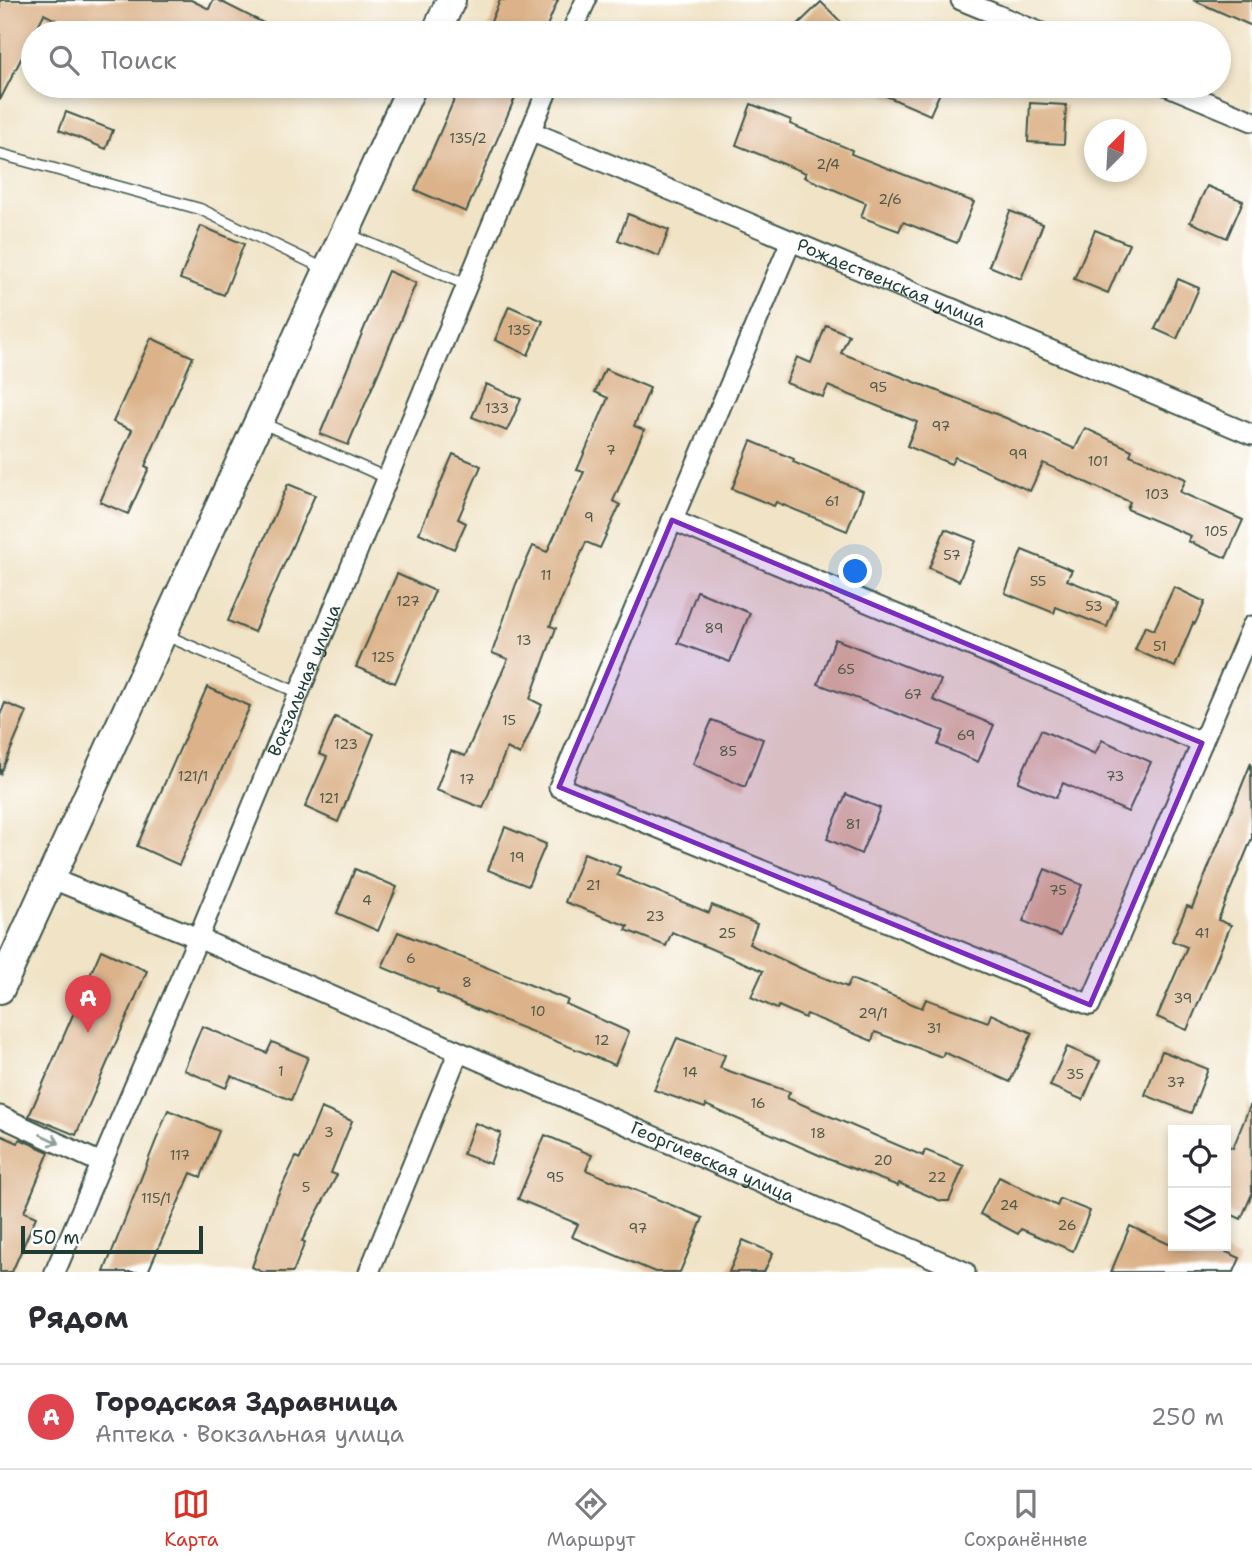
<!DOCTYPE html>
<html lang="ru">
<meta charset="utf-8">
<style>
body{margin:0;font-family:"Shantell Sans",sans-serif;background:#f2f2f3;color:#2b2b33}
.controls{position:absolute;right:21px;bottom:21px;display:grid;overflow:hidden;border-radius:0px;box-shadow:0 4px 10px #0003}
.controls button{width:63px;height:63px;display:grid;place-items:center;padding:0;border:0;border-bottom:2px solid #e1e1e2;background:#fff;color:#2b2b33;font:35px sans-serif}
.compass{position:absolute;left:1084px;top:119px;width:63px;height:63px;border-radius:50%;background:#fff;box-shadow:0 4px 10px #0003;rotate:24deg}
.scale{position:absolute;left:21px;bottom:18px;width:182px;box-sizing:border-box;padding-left:7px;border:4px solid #1f3d34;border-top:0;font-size:19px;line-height:24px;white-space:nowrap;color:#1f3d34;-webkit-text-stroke:5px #fff;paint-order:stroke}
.you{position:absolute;left:856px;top:572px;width:24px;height:24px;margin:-18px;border:5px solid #fff;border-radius:50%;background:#1a73e8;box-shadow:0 0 0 10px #1a73e833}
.badge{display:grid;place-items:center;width:46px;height:46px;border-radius:50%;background:#d93025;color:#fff;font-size:23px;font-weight:700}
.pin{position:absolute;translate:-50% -58px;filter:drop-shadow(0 2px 4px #0008)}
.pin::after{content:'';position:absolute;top:37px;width:24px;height:21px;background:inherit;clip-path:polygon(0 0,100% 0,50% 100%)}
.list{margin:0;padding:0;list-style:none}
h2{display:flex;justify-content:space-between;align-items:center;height:91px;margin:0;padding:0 28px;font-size:30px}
h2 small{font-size:23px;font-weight:400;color:#7c7c81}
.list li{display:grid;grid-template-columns:46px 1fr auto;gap:21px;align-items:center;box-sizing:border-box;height:105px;padding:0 28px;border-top:2px solid #e1e1e2}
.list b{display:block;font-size:26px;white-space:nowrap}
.list p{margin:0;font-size:23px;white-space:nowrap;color:#7c7c81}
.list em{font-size:23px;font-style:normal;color:#7c7c81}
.icon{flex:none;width:38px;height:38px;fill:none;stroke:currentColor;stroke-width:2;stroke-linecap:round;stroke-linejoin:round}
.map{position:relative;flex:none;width:1252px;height:1272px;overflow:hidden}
.search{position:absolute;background:#fff;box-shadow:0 4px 10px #0003;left:21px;right:21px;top:21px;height:77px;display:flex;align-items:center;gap:18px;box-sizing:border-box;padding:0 24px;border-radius:38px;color:#7c7c81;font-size:26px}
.sheet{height:196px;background:#fff}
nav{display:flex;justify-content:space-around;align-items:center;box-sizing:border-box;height:98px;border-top:2px solid #e1e1e2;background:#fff;font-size:19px;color:#7c7c81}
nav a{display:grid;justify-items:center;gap:4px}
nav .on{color:#d93025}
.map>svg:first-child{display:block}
</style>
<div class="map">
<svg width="1252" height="1272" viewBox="0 0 1252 1272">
<rect width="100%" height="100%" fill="#fff"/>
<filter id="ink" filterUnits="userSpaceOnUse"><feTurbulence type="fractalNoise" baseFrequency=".0143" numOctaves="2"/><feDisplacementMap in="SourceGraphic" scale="14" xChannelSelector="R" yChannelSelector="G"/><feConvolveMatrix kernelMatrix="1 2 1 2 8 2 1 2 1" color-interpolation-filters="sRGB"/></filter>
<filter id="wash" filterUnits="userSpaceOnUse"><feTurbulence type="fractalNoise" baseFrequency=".00686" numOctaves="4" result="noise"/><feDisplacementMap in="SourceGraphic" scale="28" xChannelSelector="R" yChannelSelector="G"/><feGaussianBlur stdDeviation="1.57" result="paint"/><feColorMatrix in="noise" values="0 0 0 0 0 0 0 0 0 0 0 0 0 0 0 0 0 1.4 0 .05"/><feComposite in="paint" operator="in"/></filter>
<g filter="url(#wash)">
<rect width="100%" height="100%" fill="#f0e3c6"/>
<g id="blocks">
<g fill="#dbb289">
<path d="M0,0H191L209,9L213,0H218L283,33H81L44,14L0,100Z"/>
<path d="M500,0H558L544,33H486Z"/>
<path d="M1193,0H1252V26Z"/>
<path d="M821,2L852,33H789Z"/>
<path d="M460,86H520L466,212L415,190Z"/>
<path d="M863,86H943L930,115Z"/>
<path d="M1030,103L1066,105L1064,144L1028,142Z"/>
<path d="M751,104L791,120L790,124L852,150L851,154L974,202L957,243L903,222L899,231L861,217L866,203L804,177L806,173L736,145Z"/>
<path d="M66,112L113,130L106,149L59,130Z"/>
<path d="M1207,186L1243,201L1227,238L1190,222Z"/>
<path d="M1010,211L1043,224L1021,279L989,266Z"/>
<path d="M628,214L669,230L659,256L618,240Z"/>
<path d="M201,226L244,244L224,295L180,279Z"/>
<path d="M1095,230L1129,244L1108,293L1074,279Z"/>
<path d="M388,271L416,283L348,445L320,434Z"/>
<path d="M1178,279L1199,288L1177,339L1155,329Z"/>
<path d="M509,306L543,321L528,355L495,340Z"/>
<path d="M826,325L849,335L841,353L1006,418L1075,449L1085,428L1132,450L1130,455L1186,479L1180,492L1243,520L1226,558L1188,541L1191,536L1127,509L1130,502L1043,463L1030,491L955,457L951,464L907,446L917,422L828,386L823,397L786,383L797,357L811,363Z"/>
<path d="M151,338L193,357L145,466L149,468L128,514L100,502L132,430L113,422Z"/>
<path d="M605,369L650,388L634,426L644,430L613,501L620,505L600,548L586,542L550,626L556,628L530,699L542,705L520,755L507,748L483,808L436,790L451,751L465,756L508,659L492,653L516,584L533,546L547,552L584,472L577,470L608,398L595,392Z"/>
<path d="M486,384L521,399L507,431L472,417Z"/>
<path d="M751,441L794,459L793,462L863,491L847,531L776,502L774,506L732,489Z"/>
<path d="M453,454L481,466L458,519L466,523L454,549L419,533Z"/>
<path d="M288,484L315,495L254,632L228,621Z"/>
<path d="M945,529L976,541L959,581L929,568Z"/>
<path d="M1022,550L1072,570L1067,580L1117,600L1107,627L1056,607L1054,613L1005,593Z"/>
<path d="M397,574L435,591L395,683L356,667Z"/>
<path d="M1174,587L1205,602L1195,624L1193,623L1175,667L1135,650L1145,626L1154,630Z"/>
<path d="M697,591L750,613L730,662L678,643Z"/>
<path d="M835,639L941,680L933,700L994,725L978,762L938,745L944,731L818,684Z"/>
<path d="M207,687L250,706L179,865L137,846Z"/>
<path d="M5,703L27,712L0,775V715Z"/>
<path d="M335,717L374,734L338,822L305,807L327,757L319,754Z"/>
<path d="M712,720L763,739L745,787L693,764Z"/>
<path d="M1041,730L1095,754L1102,740L1151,762L1128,812L1063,783L1056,798L1018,782Z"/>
<path d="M1251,763L1252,838L1218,920L1231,925L1187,1030L1157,1017L1187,947L1172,941L1187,906L1192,908Z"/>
<path d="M846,794L880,808L861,854L827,839Z"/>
<path d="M505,827L546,844L528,886L488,870Z"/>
<path d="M584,853L620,867L617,875L709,913L712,905L757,924L749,944L802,969L847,987L851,979L922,1008L926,999L988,1022L991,1014L1032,1033L1010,1082L944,1052L942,1057L875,1032L872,1041L807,1014L805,1018L779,1006L777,1009L751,997L763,971L672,932L666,946L626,930L628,926L565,902Z"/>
<path d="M355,869L397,887L378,931L337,913Z"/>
<path d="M1045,869L1082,885L1060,936L1023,921Z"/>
<path d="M398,932L568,1000L566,1004L629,1032L615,1065L480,1011L437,993L438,990L382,967Z"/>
<path d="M101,950L147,971L76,1135L29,1116Z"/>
<path d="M202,1026L267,1053L272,1042L308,1057L291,1100L231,1076L226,1088L184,1070Z"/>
<path d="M677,1038L725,1055L720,1068L790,1092L787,1098L923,1156L925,1150L964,1166L949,1201H941L899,1183L898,1186L828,1159L706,1105L705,1108L654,1090Z"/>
<path d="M1067,1047L1100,1061L1083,1100L1050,1086Z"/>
<path d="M1162,1051L1208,1069L1191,1113L1145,1095Z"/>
<path d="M1251,1103L1252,1194L1241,1219L1226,1212V1145L1233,1148Z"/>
<path d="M321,1108L352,1121L331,1173L337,1175L302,1241L305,1242L293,1272H262L252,1267L276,1199L296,1157L300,1159Z"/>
<path d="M168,1110L219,1131L201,1177L191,1173L148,1272H104Z"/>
<path d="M475,1123L501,1133L490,1164L463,1154Z"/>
<path d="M0,1135L18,1143L20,1139L49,1152L24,1212L36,1217L12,1272H0Z"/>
<path d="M545,1135L592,1155L586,1170L703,1218L680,1272H655L572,1237L578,1224L518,1199Z"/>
<path d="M999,1177L1057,1206L1060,1199L1090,1211L1073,1251L1021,1229L1018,1234L980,1214Z"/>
<path d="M1130,1226L1173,1246H1213L1240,1258L1234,1272H1111Z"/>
<path d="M743,1240L773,1253L764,1272H729Z"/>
</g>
</g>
</g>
<g filter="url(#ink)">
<use href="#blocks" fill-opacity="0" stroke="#3e564a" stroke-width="2"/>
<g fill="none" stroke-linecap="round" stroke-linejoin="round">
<g stroke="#3e564a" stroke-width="13">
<g id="service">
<path d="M0,154L200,209L325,269"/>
<path d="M348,234L467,285"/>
<path d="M262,423L387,478"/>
<path d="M165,635L299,693"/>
</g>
</g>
<g stroke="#3e564a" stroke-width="23">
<g id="minor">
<path d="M961,0L1041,33"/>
<path d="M571,33L586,0"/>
<path d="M1168,86L1252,121"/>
<path id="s1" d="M530,131L1252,435"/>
<path d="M791,241L559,787L1090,1005L1252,626"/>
<path d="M672,520L1202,743"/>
<path id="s2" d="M50,878L198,938L965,1272"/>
<path d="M0,1116L101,1163"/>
<path id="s3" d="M55,1272L198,938L549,86"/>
<path d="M369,1272L458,1053"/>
</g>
</g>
<g stroke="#3e564a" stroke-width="32">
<g id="secondary">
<path d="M436,33L451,0"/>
<path d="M0,989L412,86"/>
</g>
</g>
<use href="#service" stroke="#fff" stroke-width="10"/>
<use href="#minor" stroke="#fff" stroke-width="19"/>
<use href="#secondary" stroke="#fff" stroke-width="28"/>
</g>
<defs><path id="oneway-shaft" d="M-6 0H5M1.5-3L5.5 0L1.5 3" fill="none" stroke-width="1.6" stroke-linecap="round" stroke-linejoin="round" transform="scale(1.75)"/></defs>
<use stroke="#8f9e9a" href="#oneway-shaft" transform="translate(50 1139) rotate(25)"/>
</g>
<path fill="#7b2cbf" fill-opacity="0.2" stroke="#7b2cbf" stroke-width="5" stroke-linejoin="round" d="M672,520L1202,743L1090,1005L559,787Z"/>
<g text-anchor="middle" stroke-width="6" stroke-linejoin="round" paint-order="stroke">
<g font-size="14" fill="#4e5a49">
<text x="468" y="143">135/2</text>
<text x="828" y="169">2/4</text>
<text x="890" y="204">2/6</text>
<text x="519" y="335">135</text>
<text x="878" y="392">95</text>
<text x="497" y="413">133</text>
<text x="941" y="431">97</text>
<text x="611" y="455">7</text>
<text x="1018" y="459">99</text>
<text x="1098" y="466">101</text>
<text x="1157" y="499">103</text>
<text x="832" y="506">61</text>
<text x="589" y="522">9</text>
<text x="1216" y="536">105</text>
<text x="952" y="560">57</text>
<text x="546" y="580">11</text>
<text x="1038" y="586">55</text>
<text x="408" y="606">127</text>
<text x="1094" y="611">53</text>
<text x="714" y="633">89</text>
<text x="524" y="645">13</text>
<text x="1160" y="651">51</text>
<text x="383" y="662">125</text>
<text x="846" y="674">65</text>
<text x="913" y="699">67</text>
<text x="509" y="725">15</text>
<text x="966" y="740">69</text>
<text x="346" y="749">123</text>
<text x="728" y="756">85</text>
<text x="193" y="781">121/1</text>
<text x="1115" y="781">73</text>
<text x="467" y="784">17</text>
<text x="329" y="803">121</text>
<text x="853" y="829">81</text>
<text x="517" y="862">19</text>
<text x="593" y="890">21</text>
<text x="1058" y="895">75</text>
<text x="367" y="905">4</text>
<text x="655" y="921">23</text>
<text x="727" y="938">25</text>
<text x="1202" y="938">41</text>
<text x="411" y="963">6</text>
<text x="467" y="987">8</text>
<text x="1183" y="1003">39</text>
<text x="538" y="1016">10</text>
<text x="873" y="1018">29/1</text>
<text x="934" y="1033">31</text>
<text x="602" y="1045">12</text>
<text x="281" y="1076">1</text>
<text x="690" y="1077">14</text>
<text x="1075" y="1079">35</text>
<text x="1176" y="1087">37</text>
<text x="758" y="1108">16</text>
<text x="329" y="1137">3</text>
<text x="818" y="1138">18</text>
<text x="180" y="1160">117</text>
<text x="883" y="1165">20</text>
<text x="555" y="1182">95</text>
<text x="937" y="1182">22</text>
<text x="306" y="1192">5</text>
<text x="156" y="1203">115/1</text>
<text x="1009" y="1210">24</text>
<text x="1067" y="1230">26</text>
<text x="638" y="1233">97</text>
</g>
<g font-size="18" fill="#1f3d34" stroke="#fff">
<text dy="6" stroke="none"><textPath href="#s1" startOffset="392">Рождественская улица</textPath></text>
<text dy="6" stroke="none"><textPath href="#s3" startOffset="642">Вокзальная улица</textPath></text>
<text dy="6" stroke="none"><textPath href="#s2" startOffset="721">Георгиевская улица</textPath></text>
</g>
</g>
</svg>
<div class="controls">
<button><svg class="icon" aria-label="locate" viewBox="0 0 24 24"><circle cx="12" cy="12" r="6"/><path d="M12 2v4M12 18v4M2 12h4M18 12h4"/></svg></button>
<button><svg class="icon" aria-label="layers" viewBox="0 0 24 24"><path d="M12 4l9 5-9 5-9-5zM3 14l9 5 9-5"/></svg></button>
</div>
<svg class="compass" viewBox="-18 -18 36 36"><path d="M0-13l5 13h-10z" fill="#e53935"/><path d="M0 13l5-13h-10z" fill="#7c7c81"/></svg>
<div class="scale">50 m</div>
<div class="you"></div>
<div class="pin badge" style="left:88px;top:1033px;background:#e0444e">A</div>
<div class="search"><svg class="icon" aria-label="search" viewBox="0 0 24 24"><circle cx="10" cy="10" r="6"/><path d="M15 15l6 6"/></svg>Поиск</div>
</div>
<section class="sheet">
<h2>Рядом<small></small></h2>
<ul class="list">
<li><span class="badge" style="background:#e0444e">A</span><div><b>Городская Здравница</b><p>Аптека · Вокзальная улица</p></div><em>250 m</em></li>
</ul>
</section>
<nav>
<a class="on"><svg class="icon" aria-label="map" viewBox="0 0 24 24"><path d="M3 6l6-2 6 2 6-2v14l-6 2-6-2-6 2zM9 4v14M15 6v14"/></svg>Карта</a>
<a><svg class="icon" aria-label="directions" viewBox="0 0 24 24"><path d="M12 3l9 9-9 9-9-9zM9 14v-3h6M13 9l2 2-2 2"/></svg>Маршрут</a>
<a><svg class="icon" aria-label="saved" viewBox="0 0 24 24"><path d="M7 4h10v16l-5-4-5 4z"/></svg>Сохранённые</a>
</nav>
